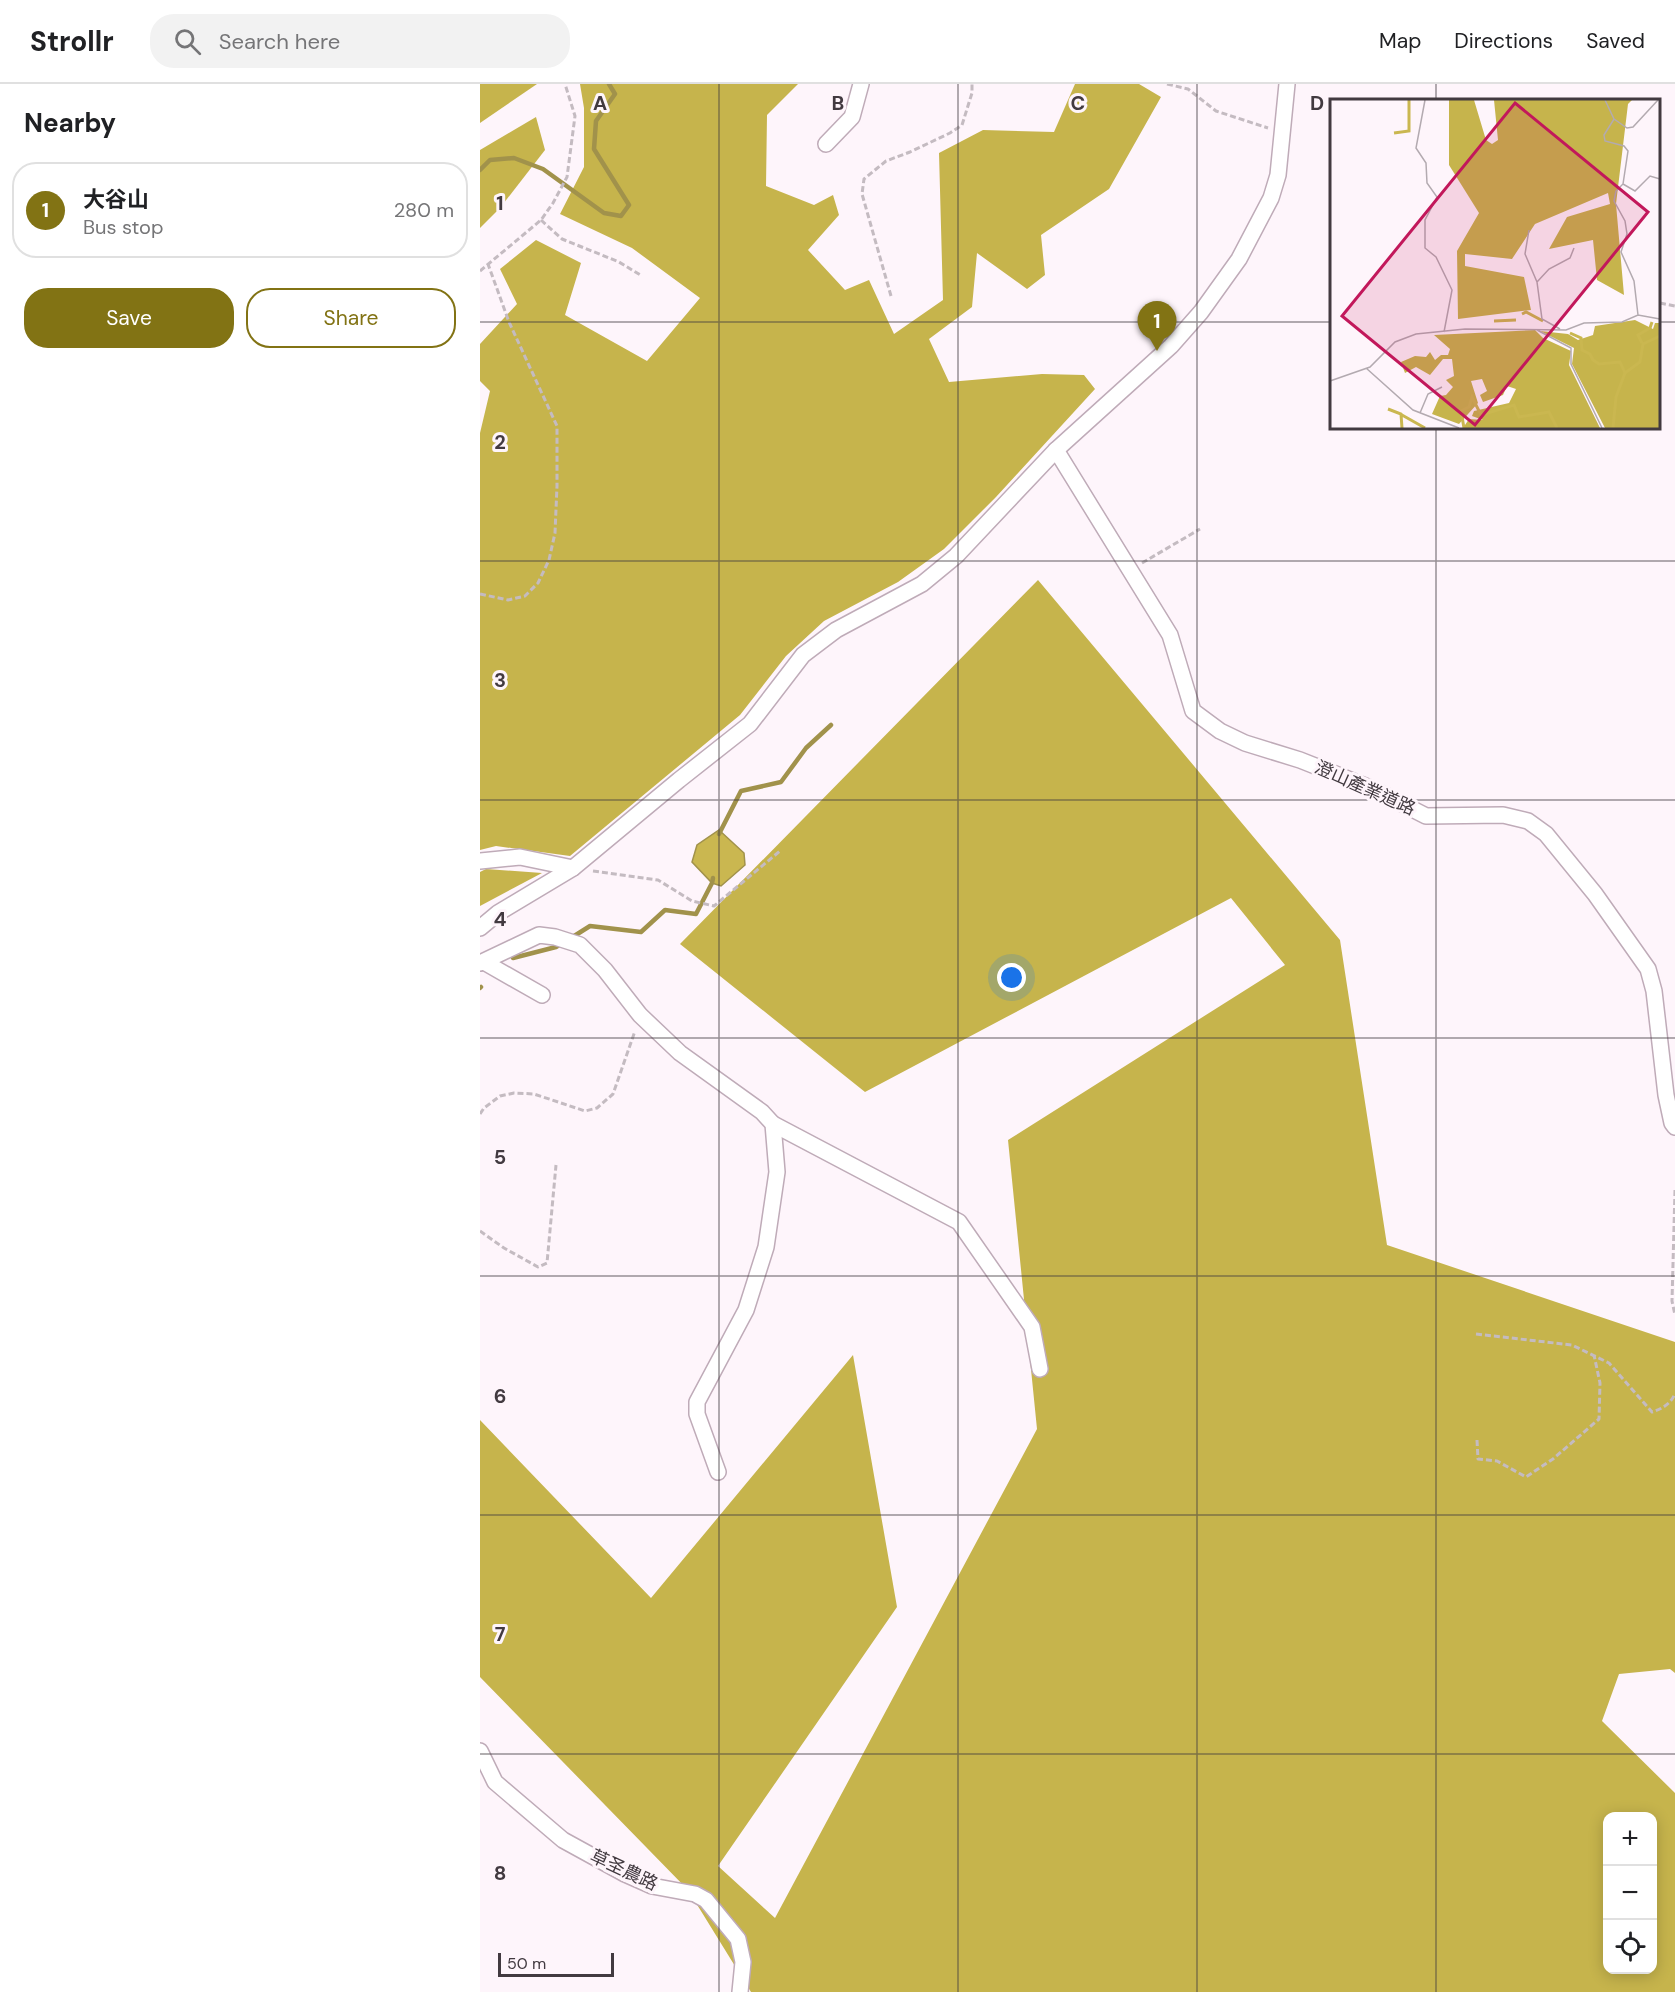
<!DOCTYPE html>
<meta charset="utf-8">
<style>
body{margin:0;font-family:"DM Sans","Noto Sans TC",sans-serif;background:#f2f2f2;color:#202124}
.controls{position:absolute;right:18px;bottom:18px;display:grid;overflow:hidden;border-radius:12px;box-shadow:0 3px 15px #0003}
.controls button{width:54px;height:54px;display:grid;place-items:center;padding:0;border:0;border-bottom:2px solid #e0e0e0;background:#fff;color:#202124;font:30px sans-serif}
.scale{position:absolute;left:18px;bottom:15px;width:116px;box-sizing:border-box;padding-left:6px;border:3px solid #423a40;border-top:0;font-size:16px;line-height:21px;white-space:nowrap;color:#423a40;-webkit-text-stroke:4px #fef5fb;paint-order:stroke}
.you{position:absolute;left:532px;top:894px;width:21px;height:21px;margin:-15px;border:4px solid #fff;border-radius:50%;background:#1a73e8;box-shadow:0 0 0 9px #1a73e833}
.badge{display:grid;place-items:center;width:39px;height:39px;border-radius:50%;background:#827314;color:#fff;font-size:20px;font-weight:700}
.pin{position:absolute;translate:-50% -50px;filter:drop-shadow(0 2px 3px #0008)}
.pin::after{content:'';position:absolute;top:32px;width:21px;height:18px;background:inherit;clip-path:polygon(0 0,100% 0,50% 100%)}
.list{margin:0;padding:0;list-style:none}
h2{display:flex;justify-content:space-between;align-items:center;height:78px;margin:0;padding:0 24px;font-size:26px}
h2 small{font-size:20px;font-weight:400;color:#757577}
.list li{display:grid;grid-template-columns:39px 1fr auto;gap:18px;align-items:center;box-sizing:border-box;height:96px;margin:0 12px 12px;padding:0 12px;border:2px solid #e0e0e0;border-radius:24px}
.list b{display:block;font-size:22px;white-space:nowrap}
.list p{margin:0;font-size:20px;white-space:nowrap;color:#757577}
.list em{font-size:20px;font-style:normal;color:#757577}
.actions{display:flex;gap:12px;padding:18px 24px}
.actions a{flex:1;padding:14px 0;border:2px solid #827314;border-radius:24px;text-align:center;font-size:21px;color:#827314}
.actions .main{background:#827314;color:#fff}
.icon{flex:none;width:33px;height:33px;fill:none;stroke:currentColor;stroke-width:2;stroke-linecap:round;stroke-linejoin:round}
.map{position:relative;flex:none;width:1195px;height:1908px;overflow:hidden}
header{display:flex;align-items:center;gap:36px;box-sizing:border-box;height:84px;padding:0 30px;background:#fff;border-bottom:2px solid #e0e0e0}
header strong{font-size:28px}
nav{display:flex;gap:33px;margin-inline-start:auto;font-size:21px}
.search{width:420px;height:54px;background:#f2f2f2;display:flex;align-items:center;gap:15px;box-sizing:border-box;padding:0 21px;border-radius:24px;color:#757577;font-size:22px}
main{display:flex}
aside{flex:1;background:#fff}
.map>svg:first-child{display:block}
</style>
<header>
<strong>Strollr</strong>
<div class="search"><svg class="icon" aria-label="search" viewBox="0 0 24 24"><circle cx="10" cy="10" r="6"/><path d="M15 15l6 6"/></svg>Search here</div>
<nav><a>Map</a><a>Directions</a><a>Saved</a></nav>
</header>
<main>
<aside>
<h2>Nearby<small></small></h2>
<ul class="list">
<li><span class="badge">1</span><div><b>大谷山</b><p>Bus stop</p></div><em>280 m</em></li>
</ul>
<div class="actions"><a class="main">Save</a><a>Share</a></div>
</aside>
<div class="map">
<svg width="1195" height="1908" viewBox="0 0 1195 1908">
<rect width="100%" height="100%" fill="#fef5fb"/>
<g fill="#c6b44c" fill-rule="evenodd">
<path d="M0,0H57L0,39Z"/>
<path d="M100,0H318L287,31L286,102L334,121L353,111L359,131L328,166L365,206L389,196L414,250L463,216L459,69L503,46L574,48L595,0H659L681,13L629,105L561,151L565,191L547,205L497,169L492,223L449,255L469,298L562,290L604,291L615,305L516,413L464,465L418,498L344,537L306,572L260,631L90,772L16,762L0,766V349L10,307L0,297V260L37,220L20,185L56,156L101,179L85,231L167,277L220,214L152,164L80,130L104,83V24Z"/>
<path d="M56,33L65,66L20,124L0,144V66Z"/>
<path d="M558,496L860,856L907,1161L1195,1258V1589L1190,1585L1139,1590L1122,1637L1195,1709V1908H271L208,1806L0,1593V1336L171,1514L373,1271L417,1523L238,1782L295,1834L557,1345L528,1056L805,881L751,814L385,1008L200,860ZM1128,1732H1172V1886H1128Z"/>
<path d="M6,785L62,789L0,822V788Z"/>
</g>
<path fill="#cab750" stroke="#a1924b" stroke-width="1.5" d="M239,746L264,769L265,781L241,802L232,799L212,778L217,761Z"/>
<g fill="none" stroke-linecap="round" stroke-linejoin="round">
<g stroke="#a1924b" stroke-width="4.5">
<path d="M0,86L10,76L34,74L63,85L124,129L141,132L149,121L114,65L116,37L135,10L129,0"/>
<path d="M239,750L261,707L301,698L326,664L351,641"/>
<path d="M91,854L110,842L161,848L185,826L216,830L232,799L233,794"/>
<path d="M33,874L76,863L81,860"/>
<path d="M0,904L1,903"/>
</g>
<g stroke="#bfabb8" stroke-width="18">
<g id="minor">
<path d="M346,60L372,33L381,0"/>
<path d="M576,366L690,551L713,627L740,647L765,659L820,676L893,705L946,732L1023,731L1048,737L1066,750L1115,810L1168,885L1174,907L1186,1011L1192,1039L1195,1043"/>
<path d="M0,777L40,773L93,784"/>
<path d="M0,844L18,829L93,784L199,696L270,640L323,571L356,546L442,500L476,472L576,366L691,262L721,228L759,175L791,114L798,91L807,0"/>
<path d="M4,878L62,911"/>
<path d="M0,879L59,851L75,853L100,861L125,886L160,931L200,969L282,1028L293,1040L297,1088L286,1163L266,1226L217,1318V1330L238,1388"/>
<path d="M293,1040L479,1138L552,1243L560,1285"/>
<path d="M0,1667L15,1698L83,1756L145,1790L172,1802L215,1810L226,1816L258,1855L263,1878L260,1908"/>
</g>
</g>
<g stroke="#c4bbc1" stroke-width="3" stroke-dasharray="6 3" stroke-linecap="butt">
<path d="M687,0L708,5L736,27L788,44"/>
<path d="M61,136L82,155L139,178L162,192"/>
<path d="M0,187L61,136L73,119L87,93L95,32L85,0"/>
<path d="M411,212L382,110L384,95L406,77L430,68L470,49L482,41L492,9V0"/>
<path d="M1180,219L1195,222"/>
<path d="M662,479L720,445"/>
<path d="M0,510L28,516L45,512L58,499L69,476L75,449L77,402V342L29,238L8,180"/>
<path d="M113,787L178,796L212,817L234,822L300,767"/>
<path d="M0,1030L4,1024L20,1012L34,1009L54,1010L105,1027L117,1024L133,1010L155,947"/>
<path d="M1195,1106L1192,1217L1195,1231"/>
<path d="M0,1147L24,1164L58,1183L67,1179L76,1081"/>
<path d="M996,1250L1092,1261L1129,1279L1172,1328C1182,1325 1192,1319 1195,1309"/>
<path d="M997,1356L998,1375L1017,1377L1046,1393L1073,1375L1119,1335L1120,1299L1114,1271"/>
</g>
<use href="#minor" stroke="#fff" stroke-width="15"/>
</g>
<path fill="none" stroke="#423a40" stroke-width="1.5" stroke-opacity="0.55" d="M239,0V1908M478,0V1908M717,0V1908M956,0V16M0,238H852M1178,238H1195M956,344V1908M0,477H1195M0,716H1195M0,954H1195M0,1192H1195M0,1431H1195M0,1670H1195"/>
<g text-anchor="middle" stroke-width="6" stroke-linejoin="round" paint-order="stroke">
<g font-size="18" fill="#423a40" stroke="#fef5fb">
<text transform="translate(885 704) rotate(24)" y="6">澄山產業道路</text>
<text transform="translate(144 1786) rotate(25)" y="6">草圣農路</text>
</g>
</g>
<g transform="translate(850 15)">
<rect width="330" height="330" fill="#fef5fb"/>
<path d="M119,1H144L156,41L162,45L168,41L164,1H302L298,5L286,105L294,196L267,181L263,141L219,150L237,118L280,105L278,94L205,125L182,160L135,155V167L194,178L201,211L128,220L127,152L149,114L119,66ZM305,221L323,230L325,224H330V329H275L242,265L244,249L210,232L238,235L248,241L263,236L265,227ZM205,231L213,239L241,252L239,266L270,329H133L139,320L153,321L142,317L144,312L179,304L186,290L177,287L173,296L153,303L150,296L157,292L152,280L141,282L148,304L129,325L102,315L110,297L116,296L123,288L116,281L124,277L122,260H113L100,276L86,268L75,274L71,263L85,257L96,258L100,253L105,261L111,256H118L120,250L104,236Z" fill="#c6b44c"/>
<path fill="none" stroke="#cab750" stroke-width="3" d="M64,34L79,32V1M192,215L196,213L213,222M164,222L186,221M240,234L251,239L252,251L260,255L263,261L269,265L290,263L295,274M312,244L308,236L320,229L322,223M58,310L71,315L72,329M72,316L95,329M134,329L131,312L139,308L142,298L151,316L184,306L189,318L219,313L227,329M283,329L286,298L295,274L310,263L313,245L330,237"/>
<path fill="none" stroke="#b3aab0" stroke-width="1.5" d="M95,1L86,49L96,64L97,84L107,98L95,121V149L106,158L122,191L114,233M275,1L284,20M293,85L305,92L320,77L330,80M199,131L195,155L207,183M308,216L304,182L291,153L297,135L295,122L284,102L286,92L293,85L298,52L294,47L275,42L274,36L284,20L297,29L303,28L328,1M230,230L212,220L207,183L219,170L240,159L244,149M207,231L241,249V265L272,329M36,269L83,311L129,329M0,282L40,268L65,243L86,235L135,230L236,231L254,224L292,223L308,216L330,220M90,314L98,295L112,288"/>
<path fill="#c2185b" fill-opacity="0.15" stroke="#c2185b" stroke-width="3" d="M185,4L318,113L145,326L12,217Z"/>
<rect width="330" height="330" fill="none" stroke="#423a40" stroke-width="3"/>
</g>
<g font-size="20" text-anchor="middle" font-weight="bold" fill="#423a40" stroke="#fef5fb" stroke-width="6" stroke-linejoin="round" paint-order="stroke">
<text x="120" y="26">A</text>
<text x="358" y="26">B</text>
<text x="598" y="26">C</text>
<text x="837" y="26">D</text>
<text x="20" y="126">1</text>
<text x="20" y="365">2</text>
<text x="20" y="603">3</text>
<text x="20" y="842">4</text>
<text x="20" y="1080">5</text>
<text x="20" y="1319">6</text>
<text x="20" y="1557">7</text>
<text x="20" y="1796">8</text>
</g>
</svg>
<div class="controls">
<button>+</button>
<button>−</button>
<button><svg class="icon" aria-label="locate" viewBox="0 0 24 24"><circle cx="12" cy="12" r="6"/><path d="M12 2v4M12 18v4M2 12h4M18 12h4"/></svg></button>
</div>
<div class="scale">50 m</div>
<div class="you"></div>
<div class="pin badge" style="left:677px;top:267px">1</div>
</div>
</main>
